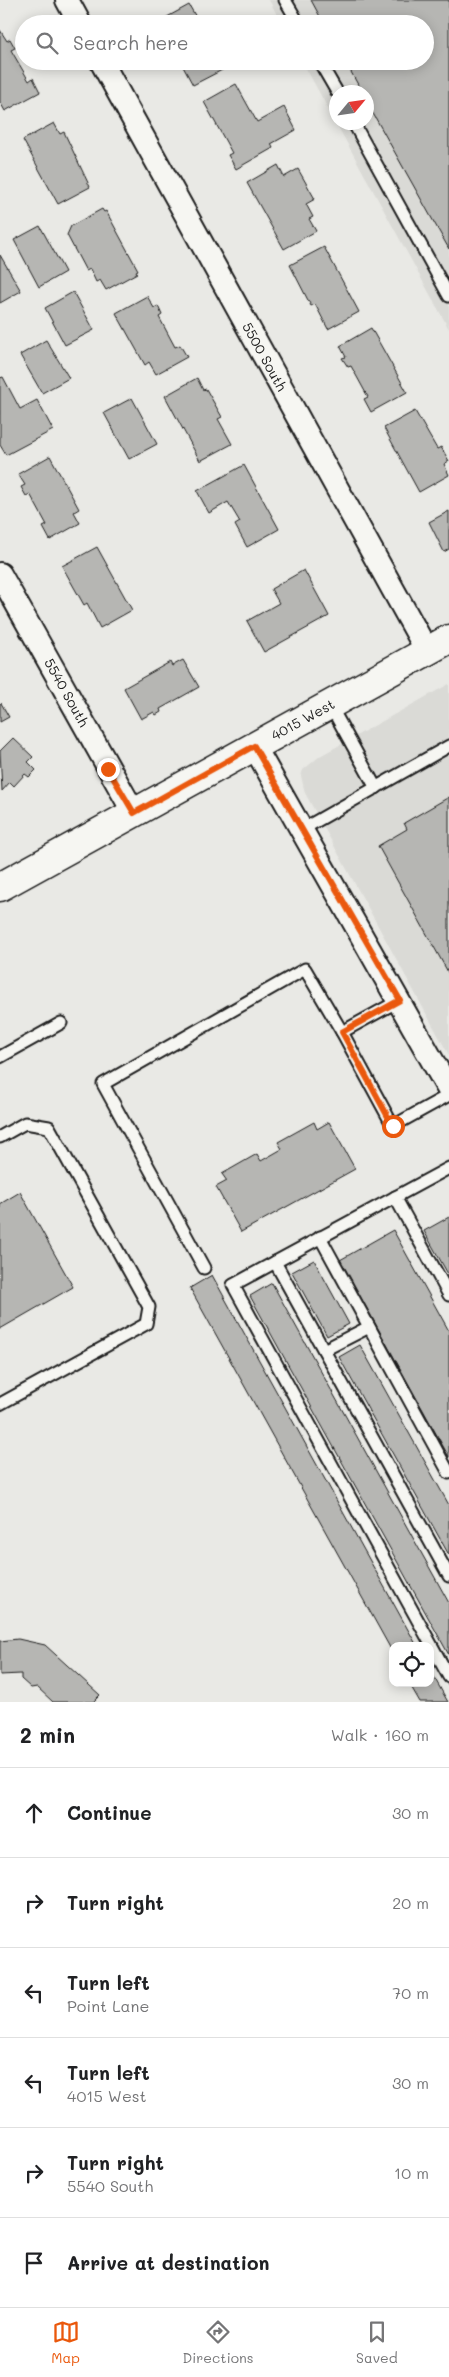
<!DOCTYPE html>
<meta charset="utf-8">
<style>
body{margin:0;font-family:Mali,sans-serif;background:#f6f6f6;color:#202124}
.controls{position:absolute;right:15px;bottom:15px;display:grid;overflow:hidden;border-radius:10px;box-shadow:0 2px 12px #0003}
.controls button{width:45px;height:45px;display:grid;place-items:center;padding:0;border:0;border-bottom:1px solid #e0e0e0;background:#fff;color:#202124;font:25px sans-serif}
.compass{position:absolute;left:329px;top:85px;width:45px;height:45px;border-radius:50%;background:#fff;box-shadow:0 2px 12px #0003;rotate:61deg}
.stop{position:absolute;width:15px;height:15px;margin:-11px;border:4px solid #ea580c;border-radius:50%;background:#fff}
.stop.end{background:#ea580c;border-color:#fff;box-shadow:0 1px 5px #0008}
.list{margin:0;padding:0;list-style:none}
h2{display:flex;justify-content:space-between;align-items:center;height:65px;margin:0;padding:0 20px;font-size:21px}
h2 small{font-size:16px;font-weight:400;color:#757577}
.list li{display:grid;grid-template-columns:32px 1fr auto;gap:15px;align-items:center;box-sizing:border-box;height:90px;padding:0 20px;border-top:1px solid #e0e0e0}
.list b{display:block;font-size:19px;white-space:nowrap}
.list p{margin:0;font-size:16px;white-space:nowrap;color:#757577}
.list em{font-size:16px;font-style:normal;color:#757577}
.icon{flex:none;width:28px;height:28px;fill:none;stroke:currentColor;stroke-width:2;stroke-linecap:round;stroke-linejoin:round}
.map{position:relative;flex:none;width:449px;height:1702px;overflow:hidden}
.search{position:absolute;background:#fff;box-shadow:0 2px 12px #0003;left:15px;right:15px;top:15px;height:55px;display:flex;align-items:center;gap:12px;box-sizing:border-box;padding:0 18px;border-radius:28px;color:#757577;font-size:19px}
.sheet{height:605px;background:#fff}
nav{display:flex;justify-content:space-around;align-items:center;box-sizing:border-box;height:70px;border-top:1px solid #e0e0e0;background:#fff;font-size:14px;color:#757577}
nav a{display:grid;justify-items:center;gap:2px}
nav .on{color:#ea580c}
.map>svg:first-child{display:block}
</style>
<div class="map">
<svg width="449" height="1702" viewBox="0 0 449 1702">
<rect width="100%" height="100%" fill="#e9e9e5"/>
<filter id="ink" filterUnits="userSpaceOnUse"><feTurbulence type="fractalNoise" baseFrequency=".02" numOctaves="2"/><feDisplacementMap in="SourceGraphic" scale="10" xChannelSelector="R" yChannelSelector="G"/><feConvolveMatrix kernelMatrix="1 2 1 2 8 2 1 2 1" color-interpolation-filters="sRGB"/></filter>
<g filter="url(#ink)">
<g fill="#dadad6" fill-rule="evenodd">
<path d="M269,0H449V329L302,61H425V24H282ZM336,92H366V122H336Z"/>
<path d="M449,684V1055L305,793L301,776L303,770L320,756Z"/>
</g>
<g fill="#b6b6b3" stroke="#1c1c1c">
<path d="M311,0H449V249L366,101V92H362L345,61H425V24H324Z"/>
<path d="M189,5L200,24H159L158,22Z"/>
<path d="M0,30L7,41L10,39L15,48L11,50L29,81L33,78L40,92L5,111L0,102Z"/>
<path d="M180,61H220L224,69L193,85Z"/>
<path d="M236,84L257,122L284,107L296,130L271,144L273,148L236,169L228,155L232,153L204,102Z"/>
<path d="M54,123L60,134L64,132L90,187L58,204L23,140Z"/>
<path d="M278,165L284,177L298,169L315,199L306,204L313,217L309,219L316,231L284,249L247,183Z"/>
<path d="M102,209L104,212L106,211L138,270L136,271L137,273L106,290L100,280L96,282L90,269L86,271L67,235L71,226Z"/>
<path d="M40,226L65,272L39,287L14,240Z"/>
<path d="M324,247L359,312L328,329L315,304L311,306L290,265Z"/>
<path d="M0,255L21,291L0,303Z"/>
<path d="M73,292L94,330L65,345L45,308Z"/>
<path d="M147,296L154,308L158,306L162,315L159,317L175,347L180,345L187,357L156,374L149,362L145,365L116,313Z"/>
<path d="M371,328L407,392L371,412L364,399L368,397L351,366L348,367L342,358L346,357L340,346Z"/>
<path d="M46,340L69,378L42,393L20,355Z"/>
<path d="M3,377L20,409L37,400L53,430L6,455L0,445V378Z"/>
<path d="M197,378L203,390L206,389L222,417L218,419L232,444L200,461L165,396Z"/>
<path d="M132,398L157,444L129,459L104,413Z"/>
<path d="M415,411L437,449L441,447L449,461L444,464L449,475L419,492L384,428Z"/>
<path d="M50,456L79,509L74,512L80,523L50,540L43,527L47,525L30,494L26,496L21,487L25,485L18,474Z"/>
<path d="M244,465L279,529L247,547L235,525L240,522L228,502L209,513L197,491Z"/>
<path d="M449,511V549L444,552L429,522Z"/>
<path d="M97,547L132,610L100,628L87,603L84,605L62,566Z"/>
<path d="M304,570L329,616L264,652L247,621L279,603L271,589Z"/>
<path d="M183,660L199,687L160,709L161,712L156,715L154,712L141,719L124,688L170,662L172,666Z"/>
<path d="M1,703L9,717L0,722V704Z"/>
<path d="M13,738L33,757L28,762L36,770L29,777L25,774L14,786L10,782L2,791L0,751Z"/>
<path d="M449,797V974L378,846L407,829L404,823Z"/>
<path d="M314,1122L317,1129L329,1122L355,1169L241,1232L216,1187L227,1181L222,1174L257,1154L261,1161L282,1149L278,1142Z"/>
<path d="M20,1192L73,1287L0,1329V1204Z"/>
<path d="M449,1217V1274H448L424,1231Z"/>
<path d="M393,1230L449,1331V1457L340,1260Z"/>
<path d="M314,1260L349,1324L327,1336L292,1272Z"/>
<path d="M212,1275L417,1646H393V1653L190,1288Z"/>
<path d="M272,1283L449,1603V1655L250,1296Z"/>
<path d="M360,1345L449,1505V1555L339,1357Z"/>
<path d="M18,1639L45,1645L100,1695L93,1702H53L37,1687L31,1688L21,1679V1674L0,1675V1641Z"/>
<path d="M430,1670L448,1702H420L409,1683H430Z"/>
</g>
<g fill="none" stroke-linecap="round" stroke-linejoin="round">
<g stroke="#1c1c1c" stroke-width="15">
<g id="lane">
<path d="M285,0L299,24"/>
<path d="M319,61L337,92"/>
<path d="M353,122L449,296"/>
<path d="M330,705L376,788"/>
<path d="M301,830L449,746"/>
<path d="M400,1000L342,1032L393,1126L449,1095"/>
<path d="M0,1057L61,1023"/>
<path d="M0,1137L25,1123L49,1127L149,1307L146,1324L0,1404"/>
<path d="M449,1168L233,1285L449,1677"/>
<path d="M395,1197L449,1295"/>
<path d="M320,1237L449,1473"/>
<path d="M275,1262L449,1576"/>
<path d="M204,1268L103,1084L305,969L342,1032"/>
<path d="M324,1350L369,1327"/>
</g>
</g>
<g stroke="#1c1c1c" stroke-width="26">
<g id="street">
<path d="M67,0L80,24"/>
<path id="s1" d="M101,61L427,651"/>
<path id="s2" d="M0,574L134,813"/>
<path d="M254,746L449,1090"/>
</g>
</g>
<g stroke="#1c1c1c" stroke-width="31">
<g id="secondary">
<path id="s3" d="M0,887L449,639"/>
</g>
</g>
<use href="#lane" stroke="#f6f6f2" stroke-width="11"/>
<use href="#street" stroke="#f6f6f2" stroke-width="22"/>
<use href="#secondary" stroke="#f6f6f2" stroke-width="28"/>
</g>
</g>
<g fill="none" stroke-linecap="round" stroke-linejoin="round" filter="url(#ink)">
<path stroke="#ea580c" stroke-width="6" d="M108,769L134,813L254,746L400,1000L342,1032L393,1126"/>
</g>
<g text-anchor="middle" stroke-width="4" stroke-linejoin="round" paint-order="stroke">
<g font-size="14" fill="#1c1c1c" stroke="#f6f6f2">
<text dy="5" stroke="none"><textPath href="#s1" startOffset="338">5500 South</textPath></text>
<text dy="5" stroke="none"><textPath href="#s2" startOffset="136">5540 South</textPath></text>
<text dy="5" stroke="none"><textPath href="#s3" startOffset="346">4015 West</textPath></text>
</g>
</g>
</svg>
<div class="controls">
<button><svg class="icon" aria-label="locate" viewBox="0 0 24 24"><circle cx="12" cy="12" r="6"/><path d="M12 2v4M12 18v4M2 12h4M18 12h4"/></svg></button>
</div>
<svg class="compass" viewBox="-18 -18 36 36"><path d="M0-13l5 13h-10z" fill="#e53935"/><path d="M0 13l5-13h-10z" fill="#757577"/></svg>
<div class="stop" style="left:393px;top:1126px"></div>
<div class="stop end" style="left:108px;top:769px"></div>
<div class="search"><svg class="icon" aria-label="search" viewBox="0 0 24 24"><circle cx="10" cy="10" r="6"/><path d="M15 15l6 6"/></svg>Search here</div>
</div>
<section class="sheet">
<h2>2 min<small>Walk · 160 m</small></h2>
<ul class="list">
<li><svg class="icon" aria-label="ahead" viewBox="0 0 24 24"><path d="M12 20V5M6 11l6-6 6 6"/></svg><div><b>Continue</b></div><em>30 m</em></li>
<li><svg class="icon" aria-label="right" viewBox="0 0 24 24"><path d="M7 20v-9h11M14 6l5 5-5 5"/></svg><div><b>Turn right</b></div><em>20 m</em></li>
<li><svg class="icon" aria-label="left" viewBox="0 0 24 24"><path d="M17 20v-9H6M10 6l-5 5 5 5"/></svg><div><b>Turn left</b><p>Point Lane</p></div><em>70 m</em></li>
<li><svg class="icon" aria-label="left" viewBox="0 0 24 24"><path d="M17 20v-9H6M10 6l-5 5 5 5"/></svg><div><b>Turn left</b><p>4015 West</p></div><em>30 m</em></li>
<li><svg class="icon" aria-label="right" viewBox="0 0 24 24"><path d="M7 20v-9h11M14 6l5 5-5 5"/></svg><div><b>Turn right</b><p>5540 South</p></div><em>10 m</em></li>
<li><svg class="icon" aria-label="arrive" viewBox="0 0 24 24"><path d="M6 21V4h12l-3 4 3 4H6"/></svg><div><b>Arrive at destination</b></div></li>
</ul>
</section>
<nav>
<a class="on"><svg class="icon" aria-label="map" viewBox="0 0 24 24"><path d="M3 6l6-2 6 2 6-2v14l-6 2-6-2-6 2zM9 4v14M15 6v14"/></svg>Map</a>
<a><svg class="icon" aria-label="directions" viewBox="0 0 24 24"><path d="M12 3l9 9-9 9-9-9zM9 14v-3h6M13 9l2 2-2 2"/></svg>Directions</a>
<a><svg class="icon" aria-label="saved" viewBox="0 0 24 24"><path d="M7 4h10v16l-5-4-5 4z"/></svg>Saved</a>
</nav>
